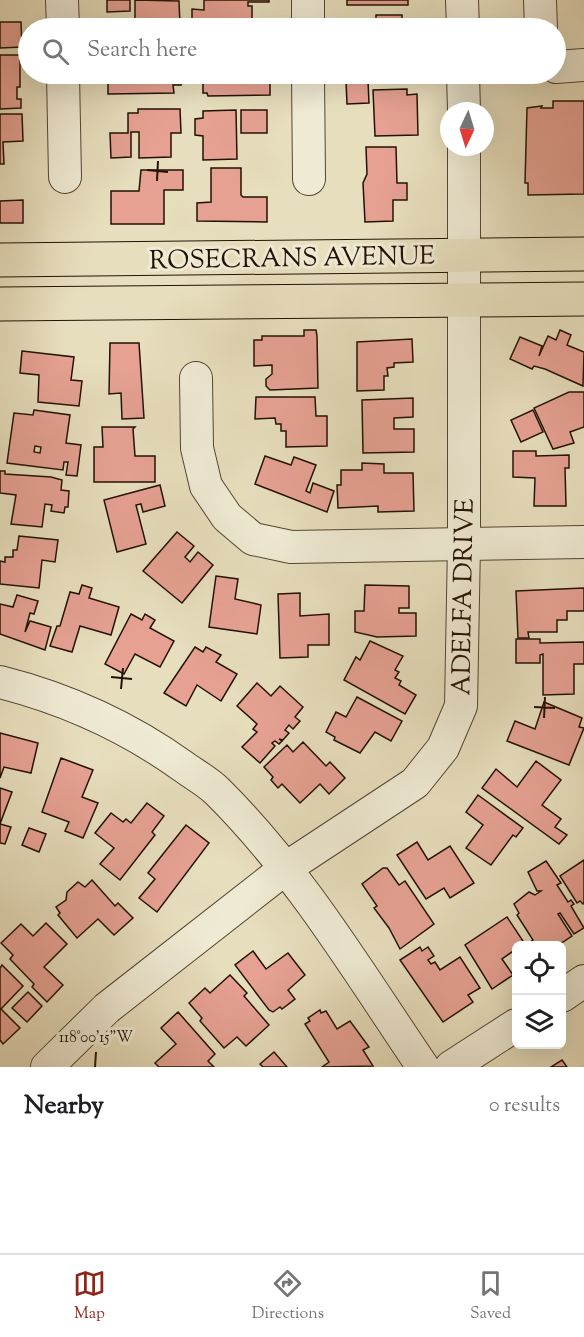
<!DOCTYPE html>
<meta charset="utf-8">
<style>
body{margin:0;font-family:"Sorts Mill Goudy",serif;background:#f2f2f2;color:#202124}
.controls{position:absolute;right:18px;bottom:18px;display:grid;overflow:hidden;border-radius:9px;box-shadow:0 6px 24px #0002}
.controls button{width:54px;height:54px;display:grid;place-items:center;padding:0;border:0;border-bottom:2px solid #e0e0e0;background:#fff;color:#202124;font:30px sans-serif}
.compass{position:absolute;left:440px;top:102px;width:54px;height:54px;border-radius:50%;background:#fff;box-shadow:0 6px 24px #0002;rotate:184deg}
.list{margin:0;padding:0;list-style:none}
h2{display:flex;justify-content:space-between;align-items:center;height:78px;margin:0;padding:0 24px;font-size:26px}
h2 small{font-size:20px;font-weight:400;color:#757577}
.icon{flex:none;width:33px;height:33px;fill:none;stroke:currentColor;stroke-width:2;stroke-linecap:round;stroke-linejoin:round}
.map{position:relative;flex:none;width:584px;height:1067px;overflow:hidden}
.search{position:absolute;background:#fff;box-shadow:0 6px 24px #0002;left:18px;right:18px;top:18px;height:66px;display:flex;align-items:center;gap:15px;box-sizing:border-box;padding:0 21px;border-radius:33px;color:#757577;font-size:22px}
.sheet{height:186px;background:#fff}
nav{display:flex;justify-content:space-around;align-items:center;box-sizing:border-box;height:84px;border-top:2px solid #e0e0e0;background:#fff;font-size:16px;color:#757577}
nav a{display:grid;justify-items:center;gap:3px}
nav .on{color:#8f2418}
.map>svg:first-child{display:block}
</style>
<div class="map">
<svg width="584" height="1067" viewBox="0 0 584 1067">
<rect width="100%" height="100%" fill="#e7debd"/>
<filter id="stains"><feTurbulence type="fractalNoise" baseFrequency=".00333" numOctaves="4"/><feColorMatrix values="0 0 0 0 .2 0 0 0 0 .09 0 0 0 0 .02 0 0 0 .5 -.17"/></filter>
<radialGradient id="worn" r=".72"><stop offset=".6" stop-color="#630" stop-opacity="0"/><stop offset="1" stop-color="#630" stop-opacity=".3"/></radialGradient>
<g fill="#e6a193" stroke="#231203" stroke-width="1.5" fill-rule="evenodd">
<path d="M107,0H130V11L107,12Z"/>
<path d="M135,0L179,1L180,25H169V28H135Z"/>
<path d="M204,0H269V2H248V6H252V23H240V28H192V9L204,10Z"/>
<rect x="347" y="0" width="61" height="5"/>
<rect x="376" y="15" width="26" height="13"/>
<path d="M0,22H21L22,47L0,48Z"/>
<path d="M0,55H20V87H17V99H21V108L0,109Z"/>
<path d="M108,74H181V85H173L174,93L108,94Z"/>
<path d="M203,74H270V95L208,96L207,93H203Z"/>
<path d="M346,81H368L369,103L347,104Z"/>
<path d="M407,89V95L417,94L418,135L375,136L373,90Z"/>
<path d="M553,101H584V194L528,195V183H525L527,108L542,106L541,108H553Z"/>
<path d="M138,109H180L181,133H171V157L139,158V132H131V157L111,158L110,133H128V113H138Z"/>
<path d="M236,110L237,159L203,160V136L195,135V119L203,118V111Z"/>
<rect x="241" y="110" width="26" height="23"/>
<path d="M0,114H22L23,141L3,142L4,164H0Z"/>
<path d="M366,147H396L397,183H407V200H393V221L365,222L363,183L367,174Z"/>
<path d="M211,168H241V195L243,197H267V222L197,221V203L211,202Z"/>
<path d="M141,170H183V190H164V224H111V191H139Z"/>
<path d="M23,200V223H0V201Z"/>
<path d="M304,330H316L317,336L318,388L270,390L266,386V379L272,374V365L254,366V340H262V336H304Z"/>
<path d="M560,330L571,335L567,345L584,352L583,386L545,369L534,366L532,369L510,359L520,337L542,346L539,356L548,336L556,340Z"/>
<path d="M412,339L413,362L394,363V367L387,368L388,376H384V390L357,391V342Z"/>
<path d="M110,343H139L144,418L122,419L121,393L109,394Z"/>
<path d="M22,351L74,357L71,380L82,381L79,406L38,402L39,375L20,373Z"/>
<path d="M569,392H584V427L570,432L574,443L553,449L534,408Z"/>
<path d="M256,397H315L316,416H327V446L286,447V431H281V424H276L275,418L255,419Z"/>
<path d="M413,398V417L394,418V429H414V452L363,453L362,400Z"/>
<path d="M34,410L70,415L66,443L81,445L77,476L66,475L68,462H64L63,470L7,463L14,413L33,415ZM35,446L41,447L40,453L34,452Z"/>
<path d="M533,410L543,432L521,442L511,420Z"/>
<path d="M102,427H135L133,429L135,456H155V482H94V447H103Z"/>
<path d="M513,451H536V456L569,455V468H565L566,506H534L535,478L513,477Z"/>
<path d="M265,456L291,465L294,457L316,465L306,491L310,493L313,483L334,491L327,512L255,484Z"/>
<path d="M362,463L384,464V473H413L414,511L378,512V506L338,508L337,485H341V470H362Z"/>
<path d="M0,471H5V474L51,477L62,480L61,490L69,491L68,507H65L64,513L51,511L52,505L45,504L42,527L11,524L16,495L0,493Z"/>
<path d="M160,485L165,506L143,512L141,504L136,505L146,544L117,552L104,500Z"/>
<path d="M177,532L194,546L185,557L190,562L198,552L213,565L182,603L143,571Z"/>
<path d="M19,536L58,540L55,562L42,560L39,588L0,584V561L5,562V557H13V550H17Z"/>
<path d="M216,576L238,579L235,599L261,605L257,634L209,627Z"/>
<path d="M82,585L92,588L89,598L119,607L111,635L80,626L72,652L50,646L57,626H60L70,592L79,594Z"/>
<path d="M365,585L409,586V608H399V613H416V636L377,637L355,632V611H364Z"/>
<path d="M584,588V611H567V620H557V632H528L529,638H518L516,591Z"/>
<path d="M300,593V616L329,614V645H308V657L280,658L278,594Z"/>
<path d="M17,595L38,601L34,614L30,613L25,632L30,621L51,627L45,650L0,634V604L13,607Z"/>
<path d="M131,614L142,620L145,614L155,620L150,628L174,641L160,667L135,654L124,674L105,664Z"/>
<path d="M516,639H540V643L584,642V664H574V694L543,695V654L540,655V663H516Z"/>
<path d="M370,641L403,656L395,670L399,672L395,678L401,681L399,685L416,695L405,714L344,680L356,657L360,660Z"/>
<path d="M195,647L203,652L206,647L221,655L216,662L237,674L221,701L197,685L186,706L164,693Z"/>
<path d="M257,683L271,696L280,686L303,707L295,717L300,721L293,729L289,725L285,730L289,733L283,740L279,739L282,741L279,744L275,741L272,743L275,746L260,763L242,747L257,732L253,729L257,724L237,706Z"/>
<path d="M357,697L402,721L391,741L375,732L360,753L334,740L335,737L326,732L336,712L346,717Z"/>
<path d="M544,702L582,718L579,727L584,728L569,765L507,741L515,721L535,729Z"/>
<path d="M0,733L38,743L31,773L4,767L0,778Z"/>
<path d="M303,742L326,766L330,762L345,778L329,794L320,784L300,803L282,784L278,788L271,780L273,777L264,767L287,745L293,752Z"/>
<path d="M61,758L93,770L82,797L98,803L83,838L65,831L69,822L42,812Z"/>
<path d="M536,761L561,780L542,805L561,819L555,827L567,835L559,844L482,788L496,769L517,787Z"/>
<path d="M0,788L12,792L0,824L11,827L5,844L0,843Z"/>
<path d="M478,795L523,828L516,837L513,835L491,865L466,848L483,825L466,812Z"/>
<path d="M147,803L164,816L152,832L155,835L120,880L100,864L114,848L95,833L111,813L123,822L126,819L131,823Z"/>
<path d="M186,825L209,843L157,912L139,898L155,879L148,873Z"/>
<path d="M29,828L46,834L39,852L22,845Z"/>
<path d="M417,842L428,860L450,846L474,883L450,898L444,888L426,899L397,855Z"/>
<path d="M584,860V903L583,904L580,901L577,903L560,876Z"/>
<path d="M546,861L561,883L557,885L568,902L571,900L574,904L571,906L584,928L574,934L560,913L558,914L572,936L557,946H531L529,943L533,940L517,915L519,913L514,904L529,892L535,895L541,891H537L528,872Z"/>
<path d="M383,868H387L399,885L405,881L434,924L400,949L389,928L374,908L377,906L362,884Z"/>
<path d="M92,880L115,906L118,903L133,918L114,935L98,919L77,938L58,915L60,913L56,907L66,900L67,892L78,882L85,887Z"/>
<path d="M507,917L525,944L516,946V949L502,959L513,975L492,989L465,945Z"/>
<path d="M46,923L67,944L44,967L63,985L47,1002L32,987L34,984L10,959L13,955L1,943L21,924L33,936Z"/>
<path d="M420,947L422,951L428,947L434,956L428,960L431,964L435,962L440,970L460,957L480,988L468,995L473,1002L443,1022L400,960Z"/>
<path d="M253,951L266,969L288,953L305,975L288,990L295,999L282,1009L280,1007L273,1012L269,1010L235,965Z"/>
<path d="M2,965L23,986L1,1009L20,1028L3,1044L0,1040V968Z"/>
<path d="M230,975L247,993L244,996L269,1025L246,1046L237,1037L224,1048L200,1021L202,1018L189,1003L205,988L210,993Z"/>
<path d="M28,992L42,1006L27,1022L12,1008Z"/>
<path d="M320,1010L321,1013L326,1011L337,1029L350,1021L369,1047L363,1050L373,1066L322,1067L329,1062L305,1024L310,1021L308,1018Z"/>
<path d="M178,1012L215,1054L208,1061L214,1067H159L155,1063L176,1044L161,1028Z"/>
<path d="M274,1052L287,1067H263L260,1064Z"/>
<path d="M562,1060L567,1067H551Z"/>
</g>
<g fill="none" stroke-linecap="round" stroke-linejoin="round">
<g stroke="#544532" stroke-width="34">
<g id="minor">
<path d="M62,0L63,28"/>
<path d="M308,0V28"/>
<path d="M462,0L463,28"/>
<path d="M540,0L541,28"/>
<path d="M556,67L584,65"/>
<path d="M63,74L65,177"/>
<path d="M308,74L309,179"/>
<path d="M463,74L464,111"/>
<path d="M196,378L197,448L206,486L227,517L253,539L291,547L584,542"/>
<path d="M0,682C67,699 127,726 184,767C195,775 208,782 217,791C299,872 359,973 423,1067"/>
<path d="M562,996L584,981"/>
<path d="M47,1067L107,1008L286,868L415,783L443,748L461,706L464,544V147"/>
<path d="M451,1067L516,1025"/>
</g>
</g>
<g stroke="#231203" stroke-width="35">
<g id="major">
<path d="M0,260L584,254"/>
<path d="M0,304L584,299"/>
</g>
</g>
<use href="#minor" stroke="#efead4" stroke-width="32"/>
<use href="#major" stroke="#e7debd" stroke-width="33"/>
</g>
<path fill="none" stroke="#231203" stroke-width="2" d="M147,170L168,172M157,181L158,161M111,677L132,679M121,689L123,668M534,707L555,708M544,718L545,697M95,1067L96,1052"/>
<g text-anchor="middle" stroke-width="6" stroke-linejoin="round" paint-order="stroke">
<g font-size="26" fill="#231203" stroke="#efead4">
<text transform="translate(292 257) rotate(-1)" y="9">ROSECRANS AVENUE</text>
<text transform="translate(462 597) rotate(-89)" y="9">ADELFA DRIVE</text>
</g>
</g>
<g font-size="15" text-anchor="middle" fill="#231203" stroke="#efead4" stroke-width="6" stroke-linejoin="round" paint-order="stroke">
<text x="96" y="1042">118°00'15"W</text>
</g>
<rect width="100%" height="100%" filter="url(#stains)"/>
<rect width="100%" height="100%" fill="url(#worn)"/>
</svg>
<div class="controls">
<button><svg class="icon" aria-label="locate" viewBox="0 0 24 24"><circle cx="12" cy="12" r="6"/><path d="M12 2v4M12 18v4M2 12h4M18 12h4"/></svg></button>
<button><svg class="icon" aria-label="layers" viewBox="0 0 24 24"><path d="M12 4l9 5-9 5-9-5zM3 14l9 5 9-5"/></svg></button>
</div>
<svg class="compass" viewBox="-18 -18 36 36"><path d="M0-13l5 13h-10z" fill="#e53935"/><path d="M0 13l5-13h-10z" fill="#757577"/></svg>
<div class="search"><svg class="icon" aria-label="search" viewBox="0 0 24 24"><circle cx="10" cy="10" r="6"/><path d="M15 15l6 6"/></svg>Search here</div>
</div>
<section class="sheet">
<h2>Nearby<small>0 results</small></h2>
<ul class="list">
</ul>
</section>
<nav>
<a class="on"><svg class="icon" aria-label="map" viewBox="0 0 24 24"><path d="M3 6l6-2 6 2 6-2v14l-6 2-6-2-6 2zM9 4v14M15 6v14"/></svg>Map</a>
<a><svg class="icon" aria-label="directions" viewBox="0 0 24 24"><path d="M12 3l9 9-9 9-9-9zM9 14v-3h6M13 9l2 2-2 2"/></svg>Directions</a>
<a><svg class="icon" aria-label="saved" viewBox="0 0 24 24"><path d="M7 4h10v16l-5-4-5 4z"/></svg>Saved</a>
</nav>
